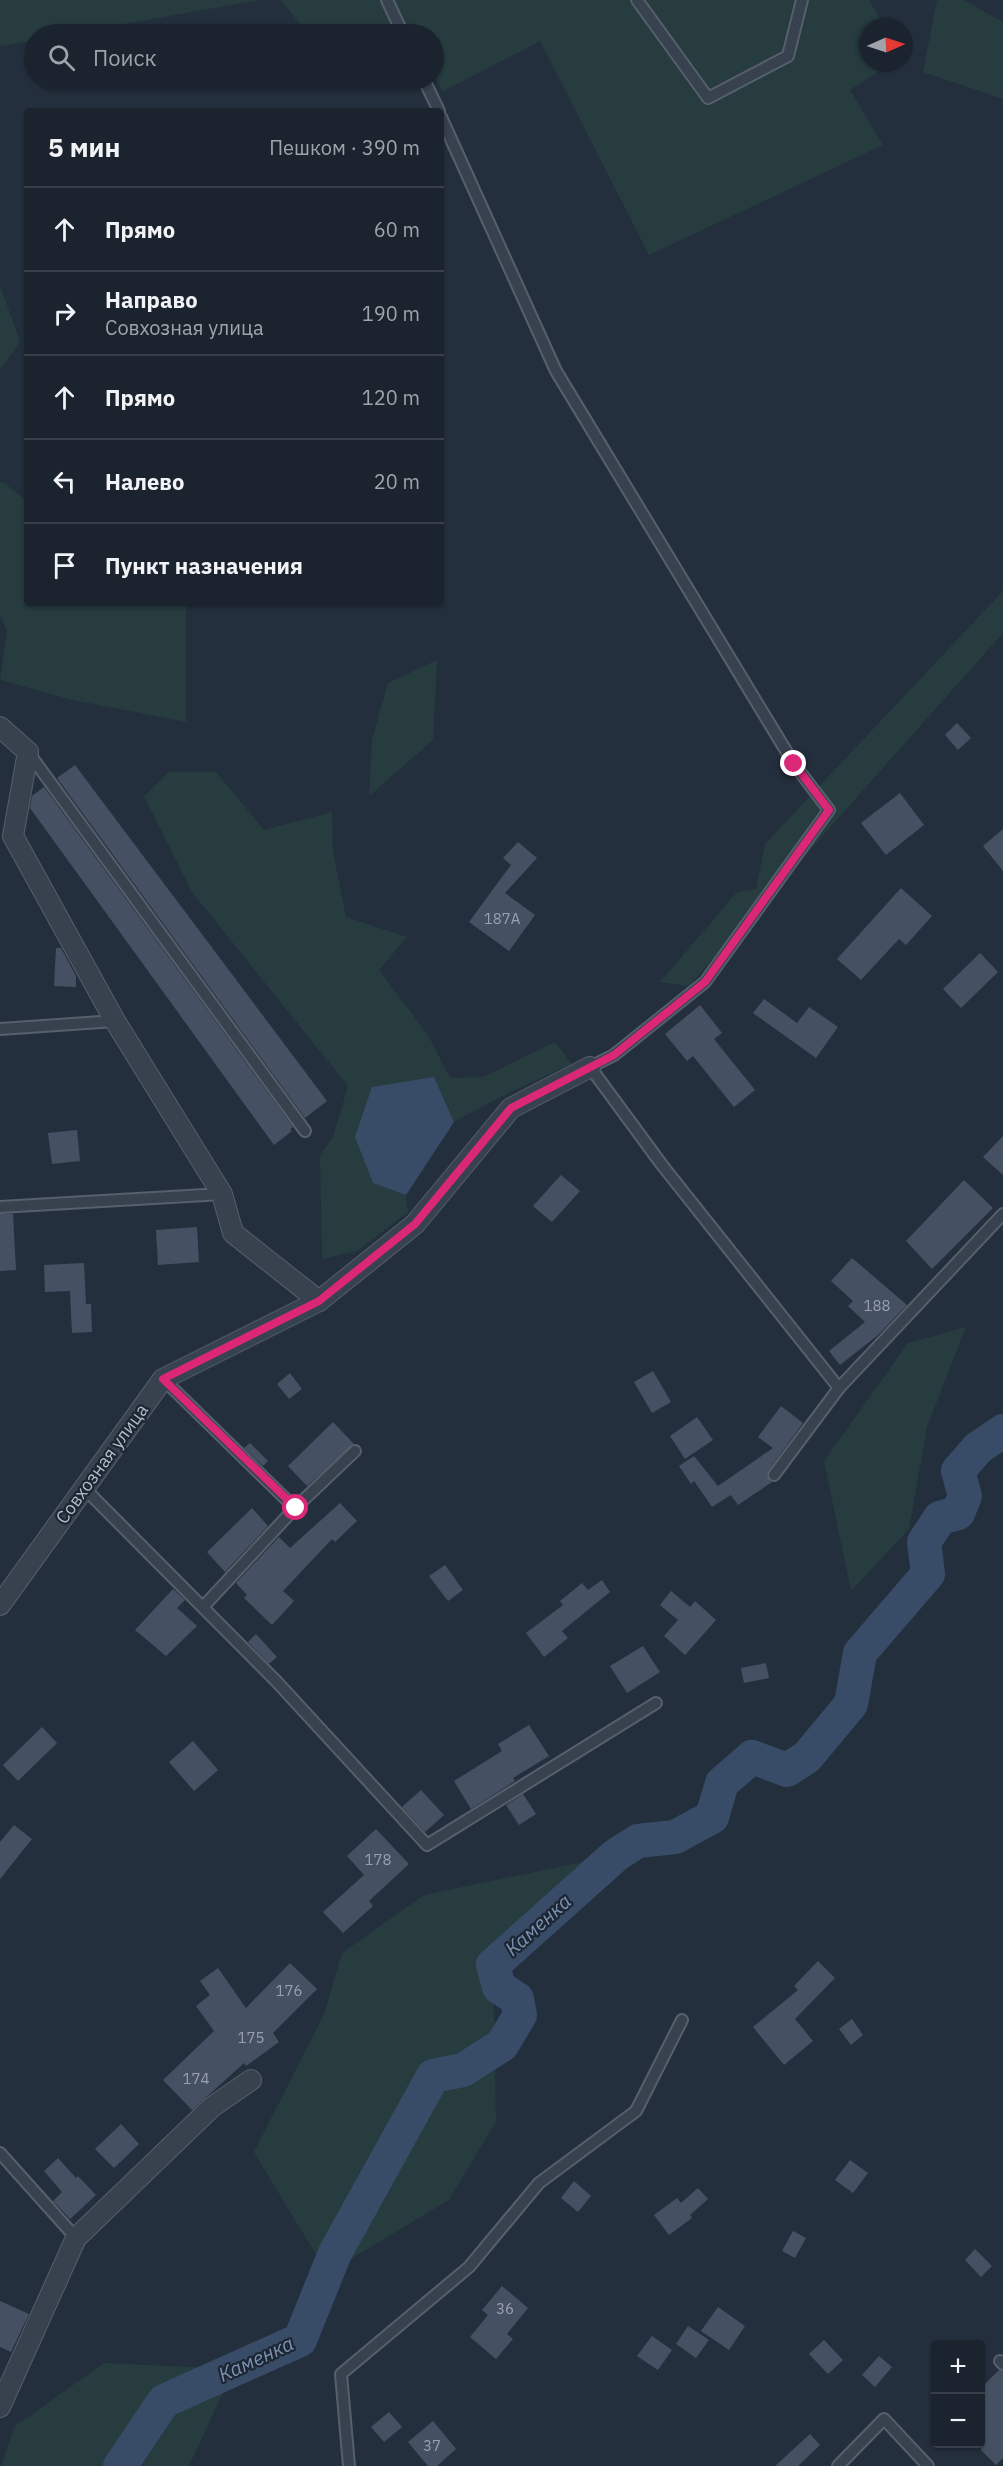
<!DOCTYPE html>
<html lang="ru">
<meta charset="utf-8">
<style>
body{margin:0;font-family:"IBM Plex Sans",sans-serif;background:#282f3a;color:#f1f3f6}
.controls{position:absolute;right:18px;bottom:18px;display:grid;overflow:hidden;border-radius:6px;box-shadow:0 2px 4px #0004}
.controls button{width:54px;height:54px;display:grid;place-items:center;padding:0;border:0;border-bottom:2px solid #39404a;background:#1b232e;color:#f1f3f6;font:30px sans-serif}
.compass{position:absolute;left:859px;top:18px;width:54px;height:54px;border-radius:50%;background:#1b232e;box-shadow:0 2px 4px #0004;rotate:87deg}
.stop{position:absolute;width:18px;height:18px;margin:-14px;border:4px solid #db2777;border-radius:50%;background:#fff}
.stop.end{background:#db2777;border-color:#fff;box-shadow:0 2px 6px #0008}
.list{margin:0;padding:0;list-style:none}
h2{display:flex;justify-content:space-between;align-items:center;height:78px;margin:0;padding:0 24px;font-size:26px}
h2 small{font-size:20px;font-weight:400;color:#a0a4aa}
.list li{display:grid;grid-template-columns:39px 1fr auto;gap:18px;align-items:center;box-sizing:border-box;height:84px;padding:0 24px;border-top:2px solid #39404a}
.list b{display:block;font-size:22px;white-space:nowrap}
.list p{margin:0;font-size:20px;white-space:nowrap;color:#a0a4aa}
.list em{font-size:20px;font-style:normal;color:#a0a4aa}
.icon{flex:none;width:33px;height:33px;fill:none;stroke:currentColor;stroke-width:2;stroke-linecap:round;stroke-linejoin:round}
.map{position:relative;flex:none;width:1003px;height:2466px;overflow:hidden}
.search{position:absolute;background:#1b232e;box-shadow:0 2px 4px #0004;left:24px;top:24px;width:420px;height:66px;display:flex;align-items:center;gap:15px;box-sizing:border-box;padding:0 21px;border-radius:33px;color:#a0a4aa;font-size:22px}
.panel{position:absolute;background:#1b232e;box-shadow:0 2px 4px #0004;left:24px;top:108px;width:420px;height:498px;border-radius:6px}
.map>svg:first-child{display:block}
</style>
<div class="map">
<svg width="1003" height="2466" viewBox="0 0 1003 2466">
<rect width="100%" height="100%" fill="#242f3e"/>
<g fill="#263c3f">
<path d="M0,0H260L66,34H34V40L0,46Z"/>
<path d="M281,0H869L885,27H868V63H892L850,90L883,145L649,255L540,41L442,92L434,74V34H414L411,29L396,34H308Z"/>
<path d="M937,0H964L1003,22V99L923,72Z"/>
<path d="M0,285L20,342L0,370Z"/>
<path d="M0,482H3L27,501V603H186V722L73,700L0,680L7,631L0,616Z"/>
<path d="M1003,591V633L689,986L660,982L737,892L756,889L765,844Z"/>
<path d="M437,660L433,740L369,796L372,740L388,683Z"/>
<path d="M169,772H216L264,830L332,812L333,852L346,917L407,937L379,970L428,1035L450,1078L483,1077L555,1042L572,1064L500,1097L454,1122L434,1077L373,1183L406,1195L408,1212L357,1251L322,1259L320,1155L333,1137L348,1086L192,892L144,796Z"/>
<path d="M966,1327L927,1427L909,1529L851,1591L824,1461L908,1343Z"/>
<path d="M616,1855L493,1965L496,2122L449,2200L327,2273L254,2152L324,2014L342,1953L424,1895Z"/>
<path d="M104,2363L234,2369L189,2466H1L14,2427Z"/>
</g>
<path fill="#394c67" d="M434,1077L454,1122L406,1195L373,1183L355,1137L372,1087Z"/>
<g fill="none" stroke-linecap="round" stroke-linejoin="round">
<path stroke="#394c67" stroke-width="34" d="M120,2466L164,2401L300,2340L335,2253L433,2076L463,2070L502,2045L520,2015L517,1999L499,1987L493,1965L616,1855L638,1841L675,1837L712,1817L722,1783L752,1757L787,1770L807,1757L851,1704L860,1653L928,1574L924,1542L940,1518L958,1513L965,1496L958,1471L978,1448L1003,1431"/>
</g>
<g fill="#455162">
<path d="M957,723L971,738L958,750L945,735Z"/>
<path d="M75,765L327,1101L305,1118L57,778Z"/>
<path d="M44,787L293,1127L290,1129L292,1131L274,1145L30,808L32,796Z"/>
<path d="M900,793L924,825L886,855L861,823Z"/>
<path d="M1003,829V871L983,846Z"/>
<path d="M518,842L537,858L505,893L535,915L509,951L469,922L511,865L503,858Z"/>
<path d="M901,888L932,916L906,945L899,939L861,980L837,959Z"/>
<path d="M56,948H61L76,976V987L54,986Z"/>
<path d="M980,953L998,972L961,1008L943,989Z"/>
<path d="M764,999L797,1023L809,1007L838,1027L816,1058L753,1013Z"/>
<path d="M700,1005L722,1033L714,1039L755,1090L734,1107L693,1056L687,1061L665,1034Z"/>
<path d="M77,1130L80,1161L52,1164L48,1133Z"/>
<path d="M1003,1136V1175L983,1157Z"/>
<path d="M561,1175L580,1191L552,1222L533,1206Z"/>
<path d="M964,1180L993,1208L932,1269L906,1241Z"/>
<path d="M0,1214H13L16,1270L0,1271Z"/>
<path d="M197,1227L199,1262L158,1265L156,1230Z"/>
<path d="M852,1258L907,1305L878,1335L840,1365L829,1351L865,1322L848,1306L853,1301L831,1281Z"/>
<path d="M84,1263L86,1304H91L92,1332L72,1333L70,1291L45,1292L44,1265Z"/>
<path d="M653,1371L671,1402L652,1413L634,1382Z"/>
<path d="M290,1373L302,1389L289,1399L277,1384Z"/>
<path d="M781,1406L803,1423L768,1471L767,1477L772,1482L738,1505L731,1495L712,1507L694,1481L691,1484L679,1466L694,1456L718,1486L773,1448L758,1437Z"/>
<path d="M697,1417L713,1440L685,1459L670,1436Z"/>
<path d="M333,1422L354,1444L307,1486L288,1466Z"/>
<path d="M250,1443L268,1461L263,1466L244,1448Z"/>
<path d="M340,1503L357,1521L335,1542L332,1539L283,1591L294,1601L272,1625L244,1598L247,1595L236,1583L279,1537L290,1548Z"/>
<path d="M252,1508L268,1526L225,1572L207,1552Z"/>
<path d="M445,1565L463,1590L448,1601L429,1576Z"/>
<path d="M602,1580L610,1592L562,1631L568,1638L544,1657L526,1633L563,1605L560,1601L582,1583L588,1590Z"/>
<path d="M173,1589L185,1600L177,1608L197,1626L166,1656L135,1630Z"/>
<path d="M671,1591L690,1607L695,1601L716,1620L685,1655L664,1636L678,1620L660,1605Z"/>
<path d="M256,1634L277,1657L269,1664L248,1642Z"/>
<path d="M643,1646L660,1672L627,1693L610,1666Z"/>
<path d="M766,1663L769,1678L744,1683L741,1668Z"/>
<path d="M529,1725L549,1756L513,1778L515,1781L471,1809L454,1781L502,1751L498,1744Z"/>
<path d="M42,1727L57,1743L18,1781L3,1765Z"/>
<path d="M193,1741L218,1770L194,1791L169,1762Z"/>
<path d="M421,1790L444,1815L425,1832L402,1807Z"/>
<path d="M523,1794L536,1814L519,1825L506,1805Z"/>
<path d="M14,1825L32,1839L0,1879V1842Z"/>
<path d="M376,1829L409,1864L369,1901L373,1906L343,1933L323,1912L364,1875L347,1856Z"/>
<path d="M818,1961L835,1978L795,2019L813,2041L784,2065L753,2027L798,1990L794,1986Z"/>
<path d="M290,1963L317,1989L273,2033L279,2042L246,2066L244,2063L192,2110L163,2080L214,2031L196,2006L210,1995L200,1981L218,1968L246,2008Z"/>
<path d="M852,2019L863,2035L851,2045L839,2029Z"/>
<path d="M121,2124L139,2144L114,2168L95,2149Z"/>
<path d="M58,2158L76,2178L78,2176L96,2195L70,2219L53,2201L62,2192L44,2171Z"/>
<path d="M850,2160L868,2173L853,2193L835,2180Z"/>
<path d="M574,2181L591,2196L578,2212L561,2198Z"/>
<path d="M698,2188L708,2199L690,2215L692,2218L669,2235L654,2215L677,2198L681,2203Z"/>
<path d="M793,2231L806,2238L795,2258L782,2251Z"/>
<path d="M975,2249L992,2266L981,2277L965,2260Z"/>
<path d="M502,2286L528,2308L507,2334L513,2339L496,2359L470,2337L488,2315L482,2310Z"/>
<path d="M0,2301L29,2314L11,2352L0,2347Z"/>
<path d="M718,2307L745,2326L729,2350L701,2331Z"/>
<path d="M688,2326L709,2340L696,2358L676,2344Z"/>
<path d="M652,2336L672,2350L658,2370L637,2356Z"/>
<path d="M824,2340L843,2360L828,2374L809,2354Z"/>
<path d="M879,2356L892,2367L875,2387L862,2375Z"/>
<path d="M999,2370L1003,2371V2458L996,2465L981,2450V2388Z"/>
<path d="M389,2412L402,2427L384,2442L371,2427Z"/>
<path d="M433,2421L456,2449L437,2466H428L408,2442Z"/>
<path d="M810,2434L820,2445L798,2466H775Z"/>
</g>
<g fill="none" stroke-linecap="round" stroke-linejoin="round">
<g stroke="#565f6c" stroke-width="14">
<g id="service">
<path d="M387,0L403,34"/>
<path d="M637,0L708,98L788,56L802,0"/>
<path d="M424,80L439,111"/>
<path d="M441,117L556,371L794,764L829,810L705,982L614,1055L590,1067L662,1165L839,1388L1003,1214"/>
<path d="M28,752L305,1131"/>
<path d="M0,1029L115,1021"/>
<path d="M0,1207L222,1194"/>
<path d="M163,1379L295,1508"/>
<path d="M774,1475L839,1388"/>
<path d="M85,1489L277,1682L427,1845L656,1703"/>
<path d="M203,1607L295,1508L355,1451"/>
<path d="M0,2153L76,2238"/>
<path d="M1000,2361L1003,2364"/>
<path d="M349,2466L341,2374L469,2267L539,2183L636,2111L682,2020"/>
<path d="M838,2466L884,2419L928,2466"/>
</g>
</g>
<g stroke="#565f6c" stroke-width="22">
<g id="minor">
<path d="M0,727L28,752L13,836L115,1021L222,1194L233,1233L319,1301"/>
<path d="M0,1605L163,1379L319,1301L415,1224L511,1108L590,1067"/>
<path d="M0,2407L76,2238L212,2107L251,2080"/>
</g>
</g>
<use href="#service" stroke="#38414e" stroke-width="10"/>
<use href="#minor" stroke="#38414e" stroke-width="20"/>
</g>
<g fill="none" stroke-linecap="round" stroke-linejoin="round">
<path stroke="#db2777" stroke-width="8" d="M296,1508L163,1379L319,1301L415,1224L511,1108L614,1055L705,982L829,810L794,764"/>
</g>
<g text-anchor="middle" stroke-width="4.5" stroke-linejoin="round" paint-order="stroke">
<g font-size="15" fill="#98a1af">
<text x="502" y="924">187А</text>
<text x="877" y="1311">188</text>
<text x="378" y="1865">178</text>
<text x="289" y="1996">176</text>
<text x="251" y="2043">175</text>
<text x="196" y="2084">174</text>
<text x="505" y="2314">36</text>
<text x="432" y="2451">37</text>
</g>
<g font-size="18" fill="#b4bcc9" stroke="#1d2633">
<text transform="translate(102 1464) rotate(-54)" y="6">Совхозная улица</text>
</g>
<g font-size="20" font-style="italic" fill="#7c92b1" stroke="#1d2633">
<text transform="translate(538 1925) rotate(-42)" y="7">Каменка</text>
<text transform="translate(256 2359) rotate(-25)" y="7">Каменка</text>
</g>
</g>
</svg>
<div class="controls">
<button>+</button>
<button>−</button>
</div>
<svg class="compass" viewBox="-18 -18 36 36"><path d="M0-13l5 13h-10z" fill="#e53935"/><path d="M0 13l5-13h-10z" fill="#a0a4aa"/></svg>
<div class="stop" style="left:296px;top:1508px"></div>
<div class="stop end" style="left:794px;top:764px"></div>
<div class="search"><svg class="icon" aria-label="search" viewBox="0 0 24 24"><circle cx="10" cy="10" r="6"/><path d="M15 15l6 6"/></svg>Поиск</div>
<section class="panel">
<h2>5 мин<small>Пешком · 390 m</small></h2>
<ul class="list">
<li><svg class="icon" aria-label="ahead" viewBox="0 0 24 24"><path d="M12 20V5M6 11l6-6 6 6"/></svg><div><b>Прямо</b></div><em>60 m</em></li>
<li><svg class="icon" aria-label="right" viewBox="0 0 24 24"><path d="M7 20v-9h11M14 6l5 5-5 5"/></svg><div><b>Направо</b><p>Совхозная улица</p></div><em>190 m</em></li>
<li><svg class="icon" aria-label="ahead" viewBox="0 0 24 24"><path d="M12 20V5M6 11l6-6 6 6"/></svg><div><b>Прямо</b></div><em>120 m</em></li>
<li><svg class="icon" aria-label="left" viewBox="0 0 24 24"><path d="M17 20v-9H6M10 6l-5 5 5 5"/></svg><div><b>Налево</b></div><em>20 m</em></li>
<li><svg class="icon" aria-label="arrive" viewBox="0 0 24 24"><path d="M6 21V4h12l-3 4 3 4H6"/></svg><div><b>Пункт назначения</b></div></li>
</ul>
</section>
</div>
